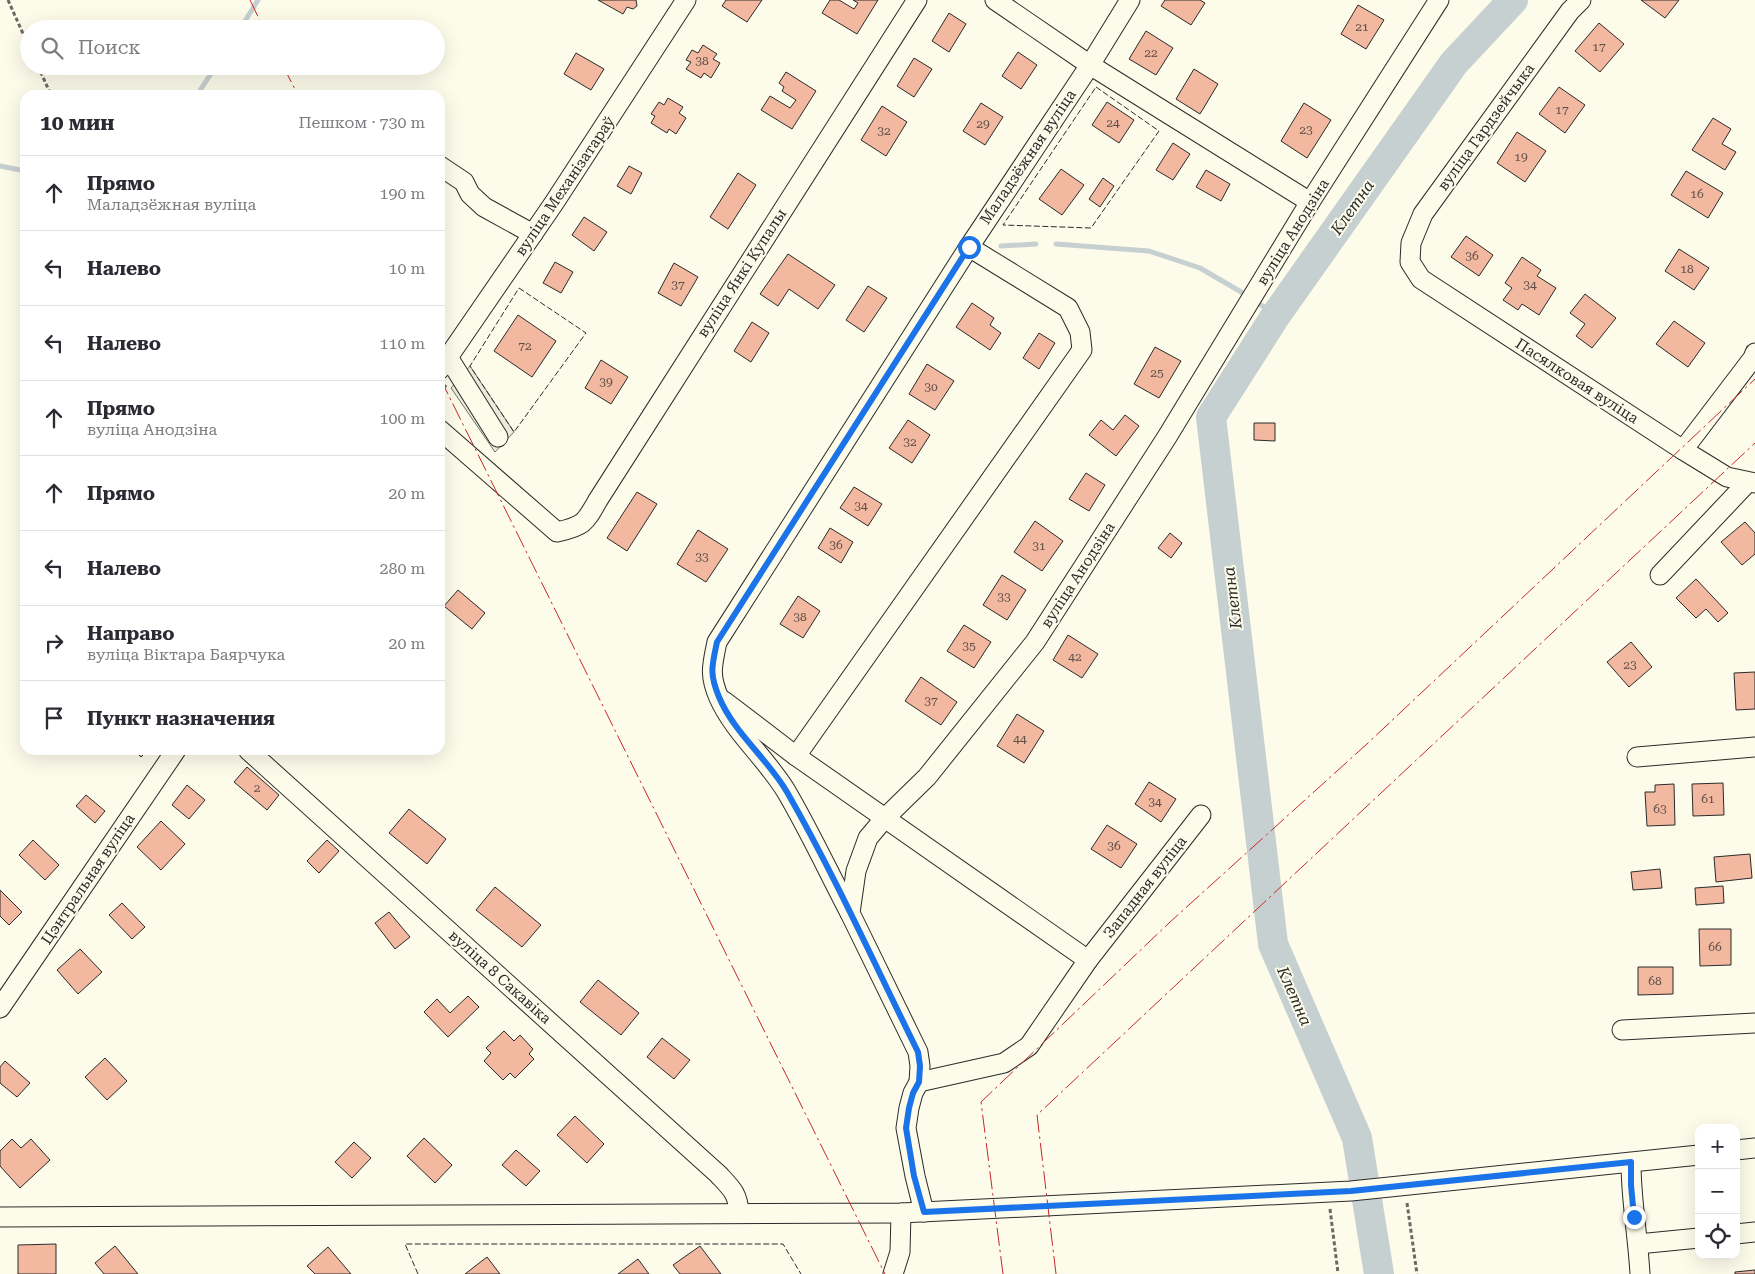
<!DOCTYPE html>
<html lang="ru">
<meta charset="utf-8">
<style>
body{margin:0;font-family:"Roboto Serif",serif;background:#f2f2f3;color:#2b2b33}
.controls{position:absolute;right:15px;bottom:15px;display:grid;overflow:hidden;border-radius:10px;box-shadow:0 5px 20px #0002}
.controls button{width:45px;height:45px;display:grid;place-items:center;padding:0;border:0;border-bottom:1px solid #e1e1e2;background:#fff;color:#2b2b33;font:25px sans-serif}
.stop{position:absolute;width:15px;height:15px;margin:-11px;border:4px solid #1a73e8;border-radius:50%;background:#fff}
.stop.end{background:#1a73e8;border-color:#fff;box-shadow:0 1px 5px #0008}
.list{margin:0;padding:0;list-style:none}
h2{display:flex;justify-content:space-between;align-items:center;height:65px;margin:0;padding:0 20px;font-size:21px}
h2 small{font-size:16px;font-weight:400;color:#7c7c81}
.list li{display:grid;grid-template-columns:32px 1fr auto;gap:15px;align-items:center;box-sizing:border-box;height:75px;padding:0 20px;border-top:1px solid #e1e1e2}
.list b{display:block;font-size:19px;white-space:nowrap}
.list p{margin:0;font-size:16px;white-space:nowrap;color:#7c7c81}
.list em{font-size:16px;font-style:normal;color:#7c7c81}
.icon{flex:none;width:28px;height:28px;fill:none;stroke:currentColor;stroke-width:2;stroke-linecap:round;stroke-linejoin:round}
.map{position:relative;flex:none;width:1755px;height:1274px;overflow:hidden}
.search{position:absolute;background:#fff;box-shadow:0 5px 20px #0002;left:20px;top:20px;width:425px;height:55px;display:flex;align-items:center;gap:12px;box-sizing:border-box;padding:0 18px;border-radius:28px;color:#7c7c81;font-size:19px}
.panel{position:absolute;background:#fff;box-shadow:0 5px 20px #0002;left:20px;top:90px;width:425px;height:665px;border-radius:15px}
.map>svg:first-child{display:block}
</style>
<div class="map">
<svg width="1755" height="1274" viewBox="0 0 1755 1274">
<rect width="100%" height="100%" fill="#fdfbea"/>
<path fill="#eceadb" stroke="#74746e" d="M470,366L514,432L495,452L451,388Z"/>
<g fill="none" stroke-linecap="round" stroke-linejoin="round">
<g stroke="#c7d0d0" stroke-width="5">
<path d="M240,29L258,0"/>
<path d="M197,95L216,66"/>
<path d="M0,166L25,171"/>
<path d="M1056,244L1149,251L1200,268L1243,293"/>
<path d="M1001,246L1036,244"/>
<path d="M1261,305L1276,315"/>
</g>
<path stroke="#c7d0d0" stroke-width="30" d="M1379,1274L1357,1138L1273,944L1211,417L1276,315L1454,63L1513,0"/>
</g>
<g fill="#f2b8a0" stroke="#2b2b2b">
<path d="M598,0H636L637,6L633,9L627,7L623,14Z"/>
<path d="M726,0H762L747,22L722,6Z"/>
<path d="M830,0H839L854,9L858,3L853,0H878L857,34L822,13Z"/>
<path d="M1165,0H1200L1205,3L1191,25L1161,6Z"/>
<path d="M1641,0H1679L1665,18Z"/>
<path d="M1358,5L1384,20L1366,49L1341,34Z"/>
<path d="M949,13L966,24L949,52L932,41Z"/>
<path d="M1599,23L1624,44L1600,72L1575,51Z"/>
<path d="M1146,31L1173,48L1156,75L1129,59Z"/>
<path d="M703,45L717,54L713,59L720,63L711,78L704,73L701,78L686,69L691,62L686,60L692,50L698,53Z"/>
<path d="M1018,52L1037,65L1021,89L1002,76Z"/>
<path d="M576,53L604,69L591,90L564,74Z"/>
<path d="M914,58L932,69L914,97L897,86Z"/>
<path d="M1194,69L1218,84L1200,114L1176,99Z"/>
<path d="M786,72L816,91L792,129L761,110L770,96L790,108L796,100L782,91L784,87L779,83Z"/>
<path d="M1559,87L1585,105L1565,133L1539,114Z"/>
<path d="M668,98L683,107L679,113L686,118L676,134L669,129L667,133L651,123L655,116L651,114L659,102L664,105Z"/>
<path d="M1107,102L1134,120L1119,143L1092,125Z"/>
<path d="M981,103L1003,117L985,145L963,131Z"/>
<path d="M1304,103L1331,120L1307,158L1281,141Z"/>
<path d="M882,106L907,122L886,156L861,140Z"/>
<path d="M1713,118L1731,129L1722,144L1736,152L1725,170L1692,150Z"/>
<path d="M1517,132L1546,151L1525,182L1497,163Z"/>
<path d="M1173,143L1190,154L1173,180L1156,170Z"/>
<path d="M629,166L642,173L631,194L617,186Z"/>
<path d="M1061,169L1084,185L1062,215L1039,199Z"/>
<path d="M1206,170L1230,184L1221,201L1196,187Z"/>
<path d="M1686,171L1723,193L1708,218L1671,195Z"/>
<path d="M738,173L756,185L728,229L710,217Z"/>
<path d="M1103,178L1114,186L1100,207L1089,199Z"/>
<path d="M584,217L607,232L594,251L572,235Z"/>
<path d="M1466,236L1493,255L1479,276L1451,257Z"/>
<path d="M1679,249L1709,268L1694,290L1665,271Z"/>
<path d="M788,254L835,285L818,309L789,289L778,306L760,294Z"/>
<path d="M1522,257L1541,270L1537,276L1556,288L1539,315L1522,304L1518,310L1503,300L1512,288L1505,283Z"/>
<path d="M555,262L573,272L561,293L543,283Z"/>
<path d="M674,263L698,277L681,306L658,293Z"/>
<path d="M868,286L887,298L864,332L846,320Z"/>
<path d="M1585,294L1616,318L1592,348L1576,336L1585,324L1570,313Z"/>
<path d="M972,303L994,318L990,325L1001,333L990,350L956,327Z"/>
<path d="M518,315L556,341L532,377L494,351Z"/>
<path d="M1674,321L1705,343L1688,367L1656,344Z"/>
<path d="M752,322L769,333L751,362L734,351Z"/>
<path d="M1039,333L1055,343L1039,369L1023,358Z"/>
<path d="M1155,347L1181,361L1159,398L1134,384Z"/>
<path d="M601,360L628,377L611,404L585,388Z"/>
<path d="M927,364L954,381L935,410L909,394Z"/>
<path d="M1125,415L1139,426L1116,456L1089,435L1101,420L1113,430Z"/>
<path d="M908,420L930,435L912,463L889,448Z"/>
<path d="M1254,423H1275V441L1254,440Z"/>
<path d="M1086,473L1105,485L1089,511L1069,499Z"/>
<path d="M854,487L882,504L868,526L840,508Z"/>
<path d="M637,492L657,504L627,551L607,538Z"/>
<path d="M1035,521L1063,541L1042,571L1014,552Z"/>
<path d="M1745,522L1755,533V554L1742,565L1721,542Z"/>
<path d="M830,528L853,542L841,563L818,548Z"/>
<path d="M698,530L728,549L706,582L677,564Z"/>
<path d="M1170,533L1182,543L1171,558L1158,548Z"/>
<path d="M1002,575L1026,590L1007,620L983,605Z"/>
<path d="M1696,579L1728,613L1718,622L1706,609L1696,618L1676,598Z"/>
<path d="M458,590L485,613L472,629L444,606Z"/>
<path d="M798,596L820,611L803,638L780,624Z"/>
<path d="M964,625L991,642L974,668L947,651Z"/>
<path d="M1068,635L1098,654L1082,678L1053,660Z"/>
<path d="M1631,642L1652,667L1629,687L1607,662Z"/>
<path d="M1755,672V709L1736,710L1734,673Z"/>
<path d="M921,677L957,702L941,725L905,701Z"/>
<path d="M1017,714L1044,731L1024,763L997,746Z"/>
<path d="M134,750H148L141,757Z"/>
<path d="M247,767L279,795L267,810L234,782Z"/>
<path d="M1149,782L1176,799L1161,822L1135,804Z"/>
<path d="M1723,783L1724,815L1693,816L1692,784Z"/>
<path d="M1674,784L1675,825L1647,826L1645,792H1655V785Z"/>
<path d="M187,785L205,800L189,819L172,805Z"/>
<path d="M86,795L105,811L95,823L76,806Z"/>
<path d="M409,809L446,839L427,864L389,833Z"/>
<path d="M161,821L185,844L161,870L137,847Z"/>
<path d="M1107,825L1137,844L1121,868L1091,849Z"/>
<path d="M33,840L59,865L45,880L19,855Z"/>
<path d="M327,840L339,851L319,873L307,861Z"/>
<path d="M1750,854L1752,878L1716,882L1714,857Z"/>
<path d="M1660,869L1662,888L1633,890L1631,872Z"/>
<path d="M1723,886L1724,903L1696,905L1695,888Z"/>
<path d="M495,887L541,925L522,947L476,910Z"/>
<path d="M0,890L22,912L9,925L0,916Z"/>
<path d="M122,903L145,927L132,939L109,915Z"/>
<path d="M389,912L410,937L395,949L375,923Z"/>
<path d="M1699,929H1731V965L1700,966Z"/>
<path d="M80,949L102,972L78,994L57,970Z"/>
<path d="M1638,967H1673V994L1638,995Z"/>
<path d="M598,980L639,1013L621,1035L580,1002Z"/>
<path d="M468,996L479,1007L448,1037L424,1012L437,999L450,1013Z"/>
<path d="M504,1031L514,1041L520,1035L533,1049L529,1054L534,1059L515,1078L510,1073L503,1080L484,1061L491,1053L486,1048Z"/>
<path d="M662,1038L690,1060L674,1079L647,1057Z"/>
<path d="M105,1058L127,1081L107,1100L85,1077Z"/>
<path d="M5,1061L30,1083L17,1097L0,1083V1067Z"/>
<path d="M575,1116L604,1144L587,1163L557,1135Z"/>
<path d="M424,1138L452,1165L435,1183L407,1156Z"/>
<path d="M12,1139L21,1148L31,1139L50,1160L20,1188L0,1166V1151Z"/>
<path d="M354,1142L371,1158L352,1178L335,1162Z"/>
<path d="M516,1150L540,1171L526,1186L502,1165Z"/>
<path d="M56,1244V1274H18V1245Z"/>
<path d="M115,1246L138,1274H104L95,1263Z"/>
<path d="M700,1246L721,1274H680L673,1265Z"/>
<path d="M328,1247L351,1274H315L307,1266Z"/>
<path d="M487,1257L500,1274H465Z"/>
<path d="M638,1259L649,1274H618Z"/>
<path d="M1755,1270V1274H1735V1272Z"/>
</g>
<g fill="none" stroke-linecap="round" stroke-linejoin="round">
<g stroke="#2b2b2b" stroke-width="21">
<g id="minor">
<path d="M995,0L1090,65L1310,202"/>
<path d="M1581,0L1570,11L1423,214L1411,243L1410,262L1421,279L1683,450L1727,477L1755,483"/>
<path d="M440,166L464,182L470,194L484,207L533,234"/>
<path d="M448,357L498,437"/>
<path d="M440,369L554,203L686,0"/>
<path d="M440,430L557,532C584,526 585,523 598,500L917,0"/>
<path d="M1683,450L1753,358L1755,353"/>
<path d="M1660,575L1747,483"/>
<path d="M724,701L796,756L1088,960L1029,1046L1004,1063L919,1082"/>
<path d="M248,750L718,1174C731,1188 738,1193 739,1213"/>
<path d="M796,756L1082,350L1080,332L1068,308L969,247"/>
<path d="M1637,757L1755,747"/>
<path d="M850,913C829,873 809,830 786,791C766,758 735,733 719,698C709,675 712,666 717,642L969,247L1090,65L1130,0"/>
<path d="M1088,960L1201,815"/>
<path d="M0,1008L176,750"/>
<path d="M1622,1030L1755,1023"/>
<path d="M1736,1150L1755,1148"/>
<path d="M1631,1163C1631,1200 1638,1237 1640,1274"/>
<path d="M924,1212L915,1176L906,1128L909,1108L913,1093L919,1082L920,1066L918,1052L850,913L856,871L868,838L884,819L927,777L1035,642L1167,437L1310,202L1439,0"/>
<path d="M0,1217L901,1213L1351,1191L1699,1155"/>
<path d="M1736,1234L1755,1232"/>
<path d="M1638,1244L1699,1238"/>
<path d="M893,1274L900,1252L901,1213"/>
</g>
</g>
<g stroke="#6a6964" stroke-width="3" stroke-dasharray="4 2.5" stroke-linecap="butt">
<path d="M8,0L29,47"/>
<path d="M38,66L51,95"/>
<path d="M440,393L446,385"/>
<path d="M1407,1203L1417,1274"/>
<path d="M1330,1209L1338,1273"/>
</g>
<use href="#minor" stroke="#fdfbea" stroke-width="19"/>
<g stroke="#2b2b2b" stroke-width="1" stroke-dasharray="6 2.5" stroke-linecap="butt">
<path d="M1096,87L1159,131L1091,228L1003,225Z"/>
<path d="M519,288L586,333L514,432L470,366Z"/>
<path d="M418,1274L405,1244H783L801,1274"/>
</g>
<g stroke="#c62828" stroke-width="1" stroke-dasharray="18 4 2.5 4" stroke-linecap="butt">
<path d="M250,0L264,29"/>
<path d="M283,66L298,95"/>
<path d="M440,378L885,1274"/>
<path d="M1003,1274L981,1102L1169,923L1368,743L1755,379"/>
<path d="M1056,1274L1037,1115L1755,443"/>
</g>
</g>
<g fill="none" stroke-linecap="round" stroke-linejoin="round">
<path stroke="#1a73e8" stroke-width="6" d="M969,247L717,642C712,666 709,673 719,697C734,733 767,758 787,792C835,876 875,965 918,1052L920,1066L919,1082L913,1093L909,1108L906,1128L914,1176L924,1212L1351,1191L1631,1162V1185L1634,1217"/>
</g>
<g text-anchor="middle" stroke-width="4" stroke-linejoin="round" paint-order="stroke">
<g font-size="12" fill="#5d4e48">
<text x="1362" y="31">21</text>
<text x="1599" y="51">17</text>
<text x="1151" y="57">22</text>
<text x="702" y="65">38</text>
<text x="1562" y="114">17</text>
<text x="1113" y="127">24</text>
<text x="983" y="128">29</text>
<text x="1306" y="134">23</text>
<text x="884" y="135">32</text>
<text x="1521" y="161">19</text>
<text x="1697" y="198">16</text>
<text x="1472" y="260">36</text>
<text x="1687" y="273">18</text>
<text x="678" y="289">37</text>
<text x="1530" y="289">34</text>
<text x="525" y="350">72</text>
<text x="1157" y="377">25</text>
<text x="606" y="386">39</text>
<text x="931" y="391">30</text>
<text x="910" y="446">32</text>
<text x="861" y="510">34</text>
<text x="836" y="549">36</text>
<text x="1039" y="550">31</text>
<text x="702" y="561">33</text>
<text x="1004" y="601">33</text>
<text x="800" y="621">38</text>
<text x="969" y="650">35</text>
<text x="1075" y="661">42</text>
<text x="1630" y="669">23</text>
<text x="931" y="705">37</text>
<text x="1020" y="743">44</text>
<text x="257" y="792">2</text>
<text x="1708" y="803">61</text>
<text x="1155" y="806">34</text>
<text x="1660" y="813">63</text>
<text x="1114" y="850">36</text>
<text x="1715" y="951">66</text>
<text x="1655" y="985">68</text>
</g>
<g font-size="15" fill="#2b2b2b" stroke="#fdfbea">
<text transform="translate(1486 127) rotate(-54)" y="5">вуліца Гардзейчыка</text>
<text transform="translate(1028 157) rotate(-56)" y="5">Маладзёжная вуліца</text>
<text transform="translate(565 186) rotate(-56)" y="5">вуліца Механізатараў</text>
<text transform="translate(1293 232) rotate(-58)" y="5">вуліца Анодзіна</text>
<text transform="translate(742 273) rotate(-57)" y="5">вуліца Янкі Купалы</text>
<text transform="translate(1577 381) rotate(33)" y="5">Пасялковая вуліца</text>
<text transform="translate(1078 575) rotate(-57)" y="5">вуліца Анодзіна</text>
<text transform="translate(88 879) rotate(-56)" y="5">Цэнтральная вуліца</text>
<text transform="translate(1145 887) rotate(-52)" y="5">Западная вуліца</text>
<text transform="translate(500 977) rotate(42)" y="5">вуліца 8 Сакавіка</text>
</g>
<g font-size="16" font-style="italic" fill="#2b2b2b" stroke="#fdfbea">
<text transform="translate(1352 207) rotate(-55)" y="6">Клетна</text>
<text transform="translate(1232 598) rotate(-97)" y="6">Клетна</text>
<text transform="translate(1295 996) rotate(66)" y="6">Клетна</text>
</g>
</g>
</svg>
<div class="controls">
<button>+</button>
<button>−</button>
<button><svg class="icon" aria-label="locate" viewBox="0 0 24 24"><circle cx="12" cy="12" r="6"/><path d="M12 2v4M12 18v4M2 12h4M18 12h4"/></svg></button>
</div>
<div class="stop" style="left:969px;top:247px"></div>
<div class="stop end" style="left:1634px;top:1217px"></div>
<div class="search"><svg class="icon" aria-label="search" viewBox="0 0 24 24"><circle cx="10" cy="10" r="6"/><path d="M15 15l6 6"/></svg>Поиск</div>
<section class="panel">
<h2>10 мин<small>Пешком · 730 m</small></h2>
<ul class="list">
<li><svg class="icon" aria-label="ahead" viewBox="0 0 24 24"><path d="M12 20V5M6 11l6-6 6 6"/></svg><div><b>Прямо</b><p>Маладзёжная вуліца</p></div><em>190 m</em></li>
<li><svg class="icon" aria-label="left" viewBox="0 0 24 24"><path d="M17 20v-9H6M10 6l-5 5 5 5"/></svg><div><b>Налево</b></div><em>10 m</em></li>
<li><svg class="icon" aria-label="left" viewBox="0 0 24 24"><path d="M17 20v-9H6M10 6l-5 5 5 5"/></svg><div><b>Налево</b></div><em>110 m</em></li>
<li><svg class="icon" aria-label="ahead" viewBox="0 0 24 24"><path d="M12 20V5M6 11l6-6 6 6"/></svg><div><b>Прямо</b><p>вуліца Анодзіна</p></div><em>100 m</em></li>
<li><svg class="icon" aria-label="ahead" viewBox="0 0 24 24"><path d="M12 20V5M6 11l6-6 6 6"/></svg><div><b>Прямо</b></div><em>20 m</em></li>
<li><svg class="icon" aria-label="left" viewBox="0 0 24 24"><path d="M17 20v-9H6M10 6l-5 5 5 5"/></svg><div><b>Налево</b></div><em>280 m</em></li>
<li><svg class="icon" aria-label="right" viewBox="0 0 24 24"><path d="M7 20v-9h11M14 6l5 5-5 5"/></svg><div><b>Направо</b><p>вуліца Віктара Баярчука</p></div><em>20 m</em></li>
<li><svg class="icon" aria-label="arrive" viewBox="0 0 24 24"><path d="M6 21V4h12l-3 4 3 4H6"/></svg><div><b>Пункт назначения</b></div></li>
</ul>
</section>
</div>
